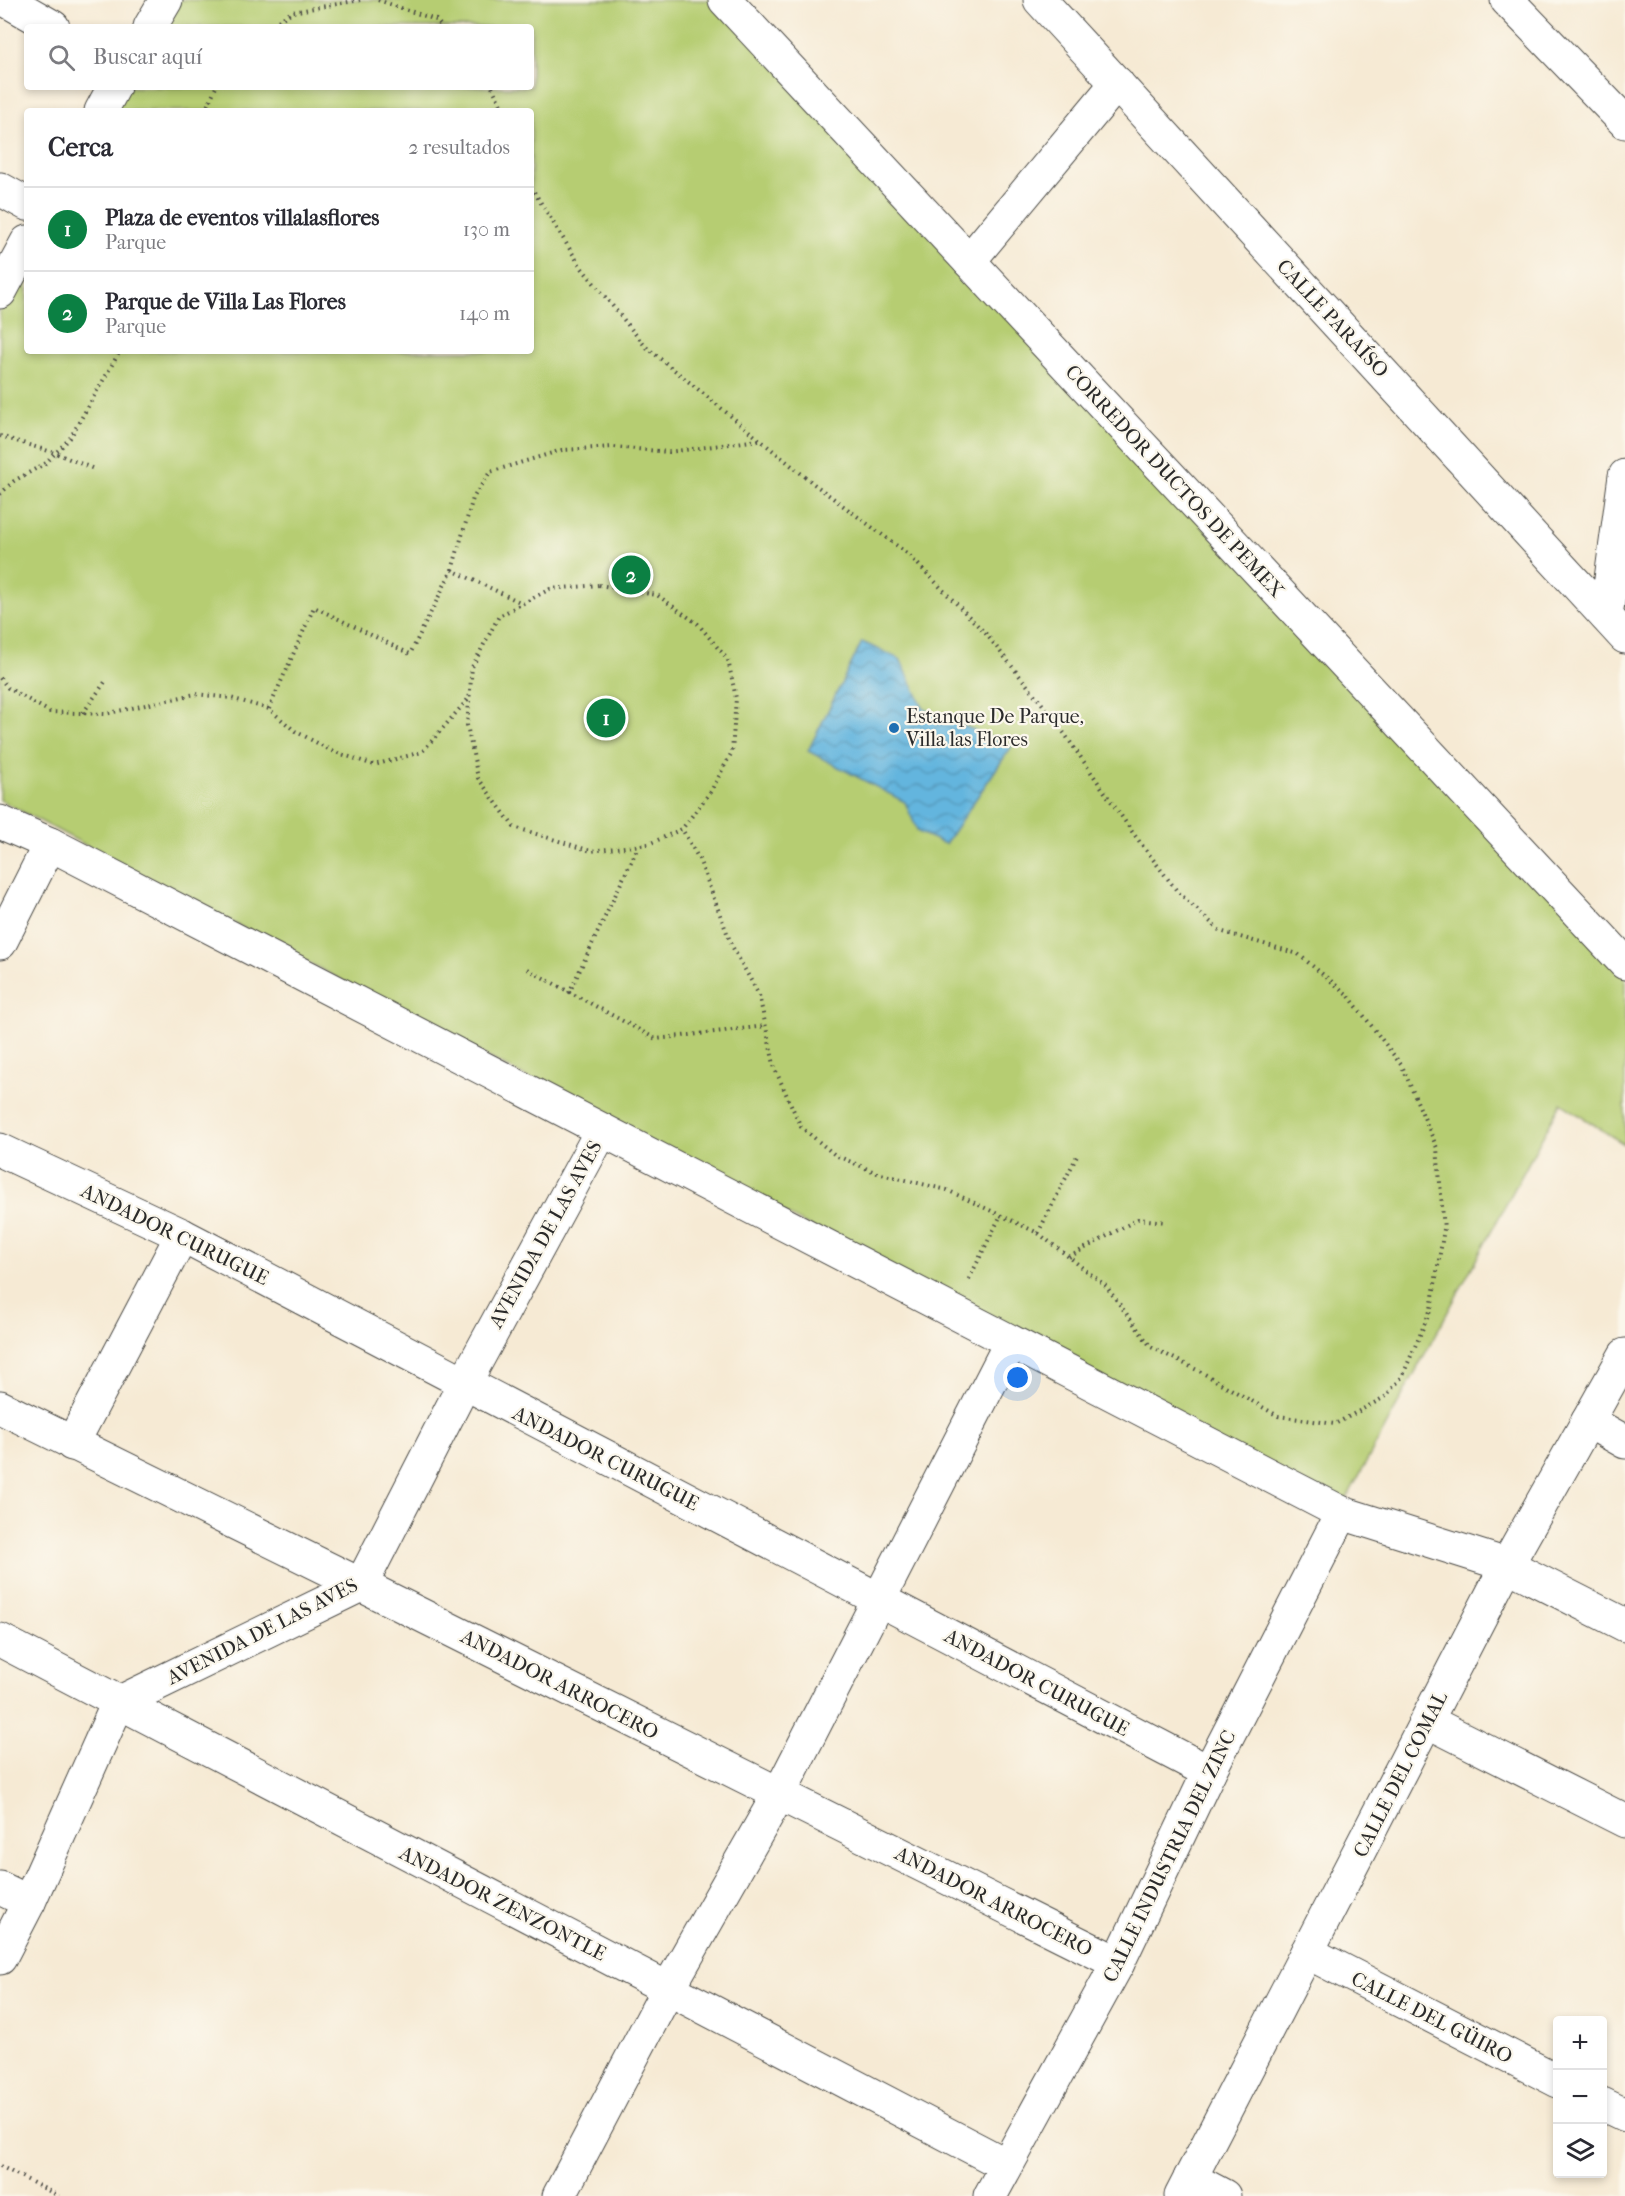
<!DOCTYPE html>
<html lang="es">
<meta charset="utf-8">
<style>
body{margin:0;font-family:"IM FELL French Canon",serif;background:#f7f7f7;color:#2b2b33}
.controls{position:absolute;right:18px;bottom:18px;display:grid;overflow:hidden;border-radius:6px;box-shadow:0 3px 9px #0003}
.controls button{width:54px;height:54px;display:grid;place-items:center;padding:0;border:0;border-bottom:2px solid #e1e1e2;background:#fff;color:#2b2b33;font:30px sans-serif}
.you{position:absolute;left:1018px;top:1378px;width:21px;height:21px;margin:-15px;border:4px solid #fff;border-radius:50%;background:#1a73e8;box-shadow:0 0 0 9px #1a73e833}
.badge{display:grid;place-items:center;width:39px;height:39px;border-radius:50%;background:#0b8043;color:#fff;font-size:20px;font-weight:700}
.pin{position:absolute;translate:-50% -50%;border:3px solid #fff;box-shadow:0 2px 6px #0006}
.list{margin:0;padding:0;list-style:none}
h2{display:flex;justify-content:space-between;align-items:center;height:78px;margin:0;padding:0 24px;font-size:26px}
h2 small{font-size:20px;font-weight:400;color:#7c7c81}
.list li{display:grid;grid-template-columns:39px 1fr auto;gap:18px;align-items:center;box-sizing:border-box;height:84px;padding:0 24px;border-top:2px solid #e1e1e2}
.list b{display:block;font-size:22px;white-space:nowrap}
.list p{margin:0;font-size:20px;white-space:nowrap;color:#7c7c81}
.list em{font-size:20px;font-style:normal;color:#7c7c81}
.icon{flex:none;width:33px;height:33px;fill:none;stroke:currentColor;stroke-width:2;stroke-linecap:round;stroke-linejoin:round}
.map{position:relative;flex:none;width:1625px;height:2196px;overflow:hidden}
.search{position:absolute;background:#fff;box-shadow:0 3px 9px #0003;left:24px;top:24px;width:510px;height:66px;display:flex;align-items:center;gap:15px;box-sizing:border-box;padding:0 21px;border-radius:6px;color:#7c7c81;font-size:22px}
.panel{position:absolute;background:#fff;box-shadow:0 3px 9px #0003;left:24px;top:108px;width:510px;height:246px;border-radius:6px}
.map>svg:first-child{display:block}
</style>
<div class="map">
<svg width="1625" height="2196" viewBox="0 0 1625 2196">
<defs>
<pattern id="water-waves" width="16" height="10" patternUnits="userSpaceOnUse" patternTransform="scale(1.5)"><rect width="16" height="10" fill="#63b5de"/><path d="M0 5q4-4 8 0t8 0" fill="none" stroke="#5293b4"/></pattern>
</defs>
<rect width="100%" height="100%" fill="#fbf7ec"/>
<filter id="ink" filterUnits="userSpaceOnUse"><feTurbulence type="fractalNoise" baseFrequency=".0167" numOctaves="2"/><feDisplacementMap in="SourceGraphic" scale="12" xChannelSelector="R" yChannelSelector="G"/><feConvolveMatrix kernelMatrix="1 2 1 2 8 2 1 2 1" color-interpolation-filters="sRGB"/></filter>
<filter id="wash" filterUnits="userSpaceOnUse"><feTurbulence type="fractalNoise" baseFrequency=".008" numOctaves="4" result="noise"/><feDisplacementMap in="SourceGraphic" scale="24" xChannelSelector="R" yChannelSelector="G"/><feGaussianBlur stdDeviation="1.35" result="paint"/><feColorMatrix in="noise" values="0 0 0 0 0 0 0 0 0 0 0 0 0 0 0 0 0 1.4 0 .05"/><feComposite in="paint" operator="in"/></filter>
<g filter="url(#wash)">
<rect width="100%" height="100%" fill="#f6ead4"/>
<path fill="#b6cd72" stroke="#707c4e" stroke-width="1.5" d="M166,0H725L1625,963V1145L1561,1103L1342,1507L0,800V292L27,242V351H531V111H101L114,87H531V27H150Z"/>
<path fill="url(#water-waves)" stroke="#477084" stroke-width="1.5" d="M862,642L900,659L924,709L1012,746L945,844L918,832L905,802L808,751Z"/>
</g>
<g filter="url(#ink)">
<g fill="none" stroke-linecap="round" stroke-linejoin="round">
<g stroke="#494844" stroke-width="35">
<g id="minor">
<path d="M6,0L53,27"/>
<path d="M725,0L1625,963"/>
<path d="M1040,0L1625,637"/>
<path d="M1507,0L1625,122"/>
<path d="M150,27L166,0"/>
<path d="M101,111L114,87"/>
<path d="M0,189L27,204"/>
<path d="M969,261L1117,83"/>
<path d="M0,292L27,242"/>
<path d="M1606,616L1625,476"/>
<path d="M0,822L50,844L1342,1513L1507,1565L1625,1625"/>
<path d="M0,943L50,844"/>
<path d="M0,1150L182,1235L1209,1772"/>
<path d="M0,1407L361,1585L1118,1963"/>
<path d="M1588,1421L1625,1442"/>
<path d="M72,1444L182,1235"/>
<path d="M0,1640L1006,2165"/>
<path d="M1427,1721L1625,1821"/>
<path d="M0,1888L29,1902"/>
<path d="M1307,1952L1558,2081"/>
<path d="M0,1958L29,1902L118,1703L361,1585L464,1384L602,1130"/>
<path d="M1602,2104L1625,2115"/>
<path d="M1190,2178L1224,2196"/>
<path d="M559,2196L668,1989L779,1794L1011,1342"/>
<path d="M990,2196L1118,1963L1209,1772L1342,1513"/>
<path d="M1181,2196L1507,1565L1625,1355"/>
</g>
</g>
<g stroke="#494844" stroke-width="4" stroke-dasharray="1.5 4.5" stroke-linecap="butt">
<path d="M378,0L436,20L442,27"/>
<path d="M268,27L292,12L360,0"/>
<path d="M492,87L504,111"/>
<path d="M205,111L216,87"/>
<path d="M531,187L581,267L645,346L814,484L908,554L986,634L1055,720L1133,833L1177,891L1220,931L1298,954L1348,995L1402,1066L1437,1148L1444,1229L1431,1309L1402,1377L1385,1397L1335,1424L1278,1416L1201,1372L1151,1347L1106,1286L1038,1233L947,1190L877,1173L835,1155L801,1127L775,1069L759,995L732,946L699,859L682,829"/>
<path d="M0,436L55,453L94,469"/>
<path d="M0,494L14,481L46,463L70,438L120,351"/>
<path d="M452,570L473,498L490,472L562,450L614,447L669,452L759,440"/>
<path d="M599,585L657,595L698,624L728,660L736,698L732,752L711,791L682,829L649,844L591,851L514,827L478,778L467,725L472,667L499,616L550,589Z"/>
<path d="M0,678L8,688L50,712L105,714L195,694L231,698L269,709L295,731L332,751L374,765L422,752L469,698"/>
<path d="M269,709L314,607L410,654L452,570L522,603"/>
<path d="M83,713L105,682"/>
<path d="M527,969L656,1039L766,1026"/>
<path d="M569,993L638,847"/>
<path d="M1038,1233L1077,1156"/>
<path d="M1069,1257L1138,1219L1167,1222"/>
<path d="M969,1279L1001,1215"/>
<path d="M0,2166L59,2196"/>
</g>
<use href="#minor" stroke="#fff" stroke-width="33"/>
</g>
</g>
<circle fill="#1f6fb2" stroke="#fbf7ec" stroke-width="2" cx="894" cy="728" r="6"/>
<g text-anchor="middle" stroke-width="4.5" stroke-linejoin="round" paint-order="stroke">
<g font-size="20" fill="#2b2b2b" stroke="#fbf7ec">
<text transform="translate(1333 318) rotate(47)" y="7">CALLE PARAÍSO</text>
<text transform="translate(1175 481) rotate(47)" y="7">CORREDOR DUCTOS DE PEMEX</text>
<text transform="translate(175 1234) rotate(26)" y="7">ANDADOR CURUGUE</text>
<text transform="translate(545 1234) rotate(-61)" y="7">AVENIDA DE LAS AVES</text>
<text transform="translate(606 1458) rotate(27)" y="7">ANDADOR CURUGUE</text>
<text transform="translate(262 1631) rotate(-27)" y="7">AVENIDA DE LAS AVES</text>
<text transform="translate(1037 1682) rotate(28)" y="7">ANDADOR CURUGUE</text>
<text transform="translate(560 1684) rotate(27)" y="7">ANDADOR ARROCERO</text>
<text transform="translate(1400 1774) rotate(-63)" y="7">CALLE DEL COMAL</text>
<text transform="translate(1169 1856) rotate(-64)" y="7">CALLE INDUSTRIA DEL ZINC</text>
<text transform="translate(994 1901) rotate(27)" y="7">ANDADOR ARROCERO</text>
<text transform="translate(503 1903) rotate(27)" y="7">ANDADOR ZENZONTLE</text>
<text transform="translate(1432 2017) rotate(27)" y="7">CALLE DEL GÜIRO</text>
</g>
<g font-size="20" fill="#2b2b2b" stroke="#fbf7ec" text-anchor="start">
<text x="906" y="723">Estanque De Parque,<tspan x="906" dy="23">Villa las Flores</tspan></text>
</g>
</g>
</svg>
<div class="controls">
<button>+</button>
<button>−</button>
<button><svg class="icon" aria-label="layers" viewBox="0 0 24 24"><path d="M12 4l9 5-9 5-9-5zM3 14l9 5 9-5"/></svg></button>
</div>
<div class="you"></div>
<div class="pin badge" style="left:606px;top:718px">1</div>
<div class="pin badge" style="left:631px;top:575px">2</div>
<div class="search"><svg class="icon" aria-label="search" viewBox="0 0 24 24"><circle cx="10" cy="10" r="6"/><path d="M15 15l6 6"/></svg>Buscar aquí</div>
<section class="panel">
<h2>Cerca<small>2 resultados</small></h2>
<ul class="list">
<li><span class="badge">1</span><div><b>Plaza de eventos villalasflores</b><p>Parque</p></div><em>130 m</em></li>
<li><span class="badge">2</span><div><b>Parque de Villa Las Flores</b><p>Parque</p></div><em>140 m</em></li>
</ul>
</section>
</div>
